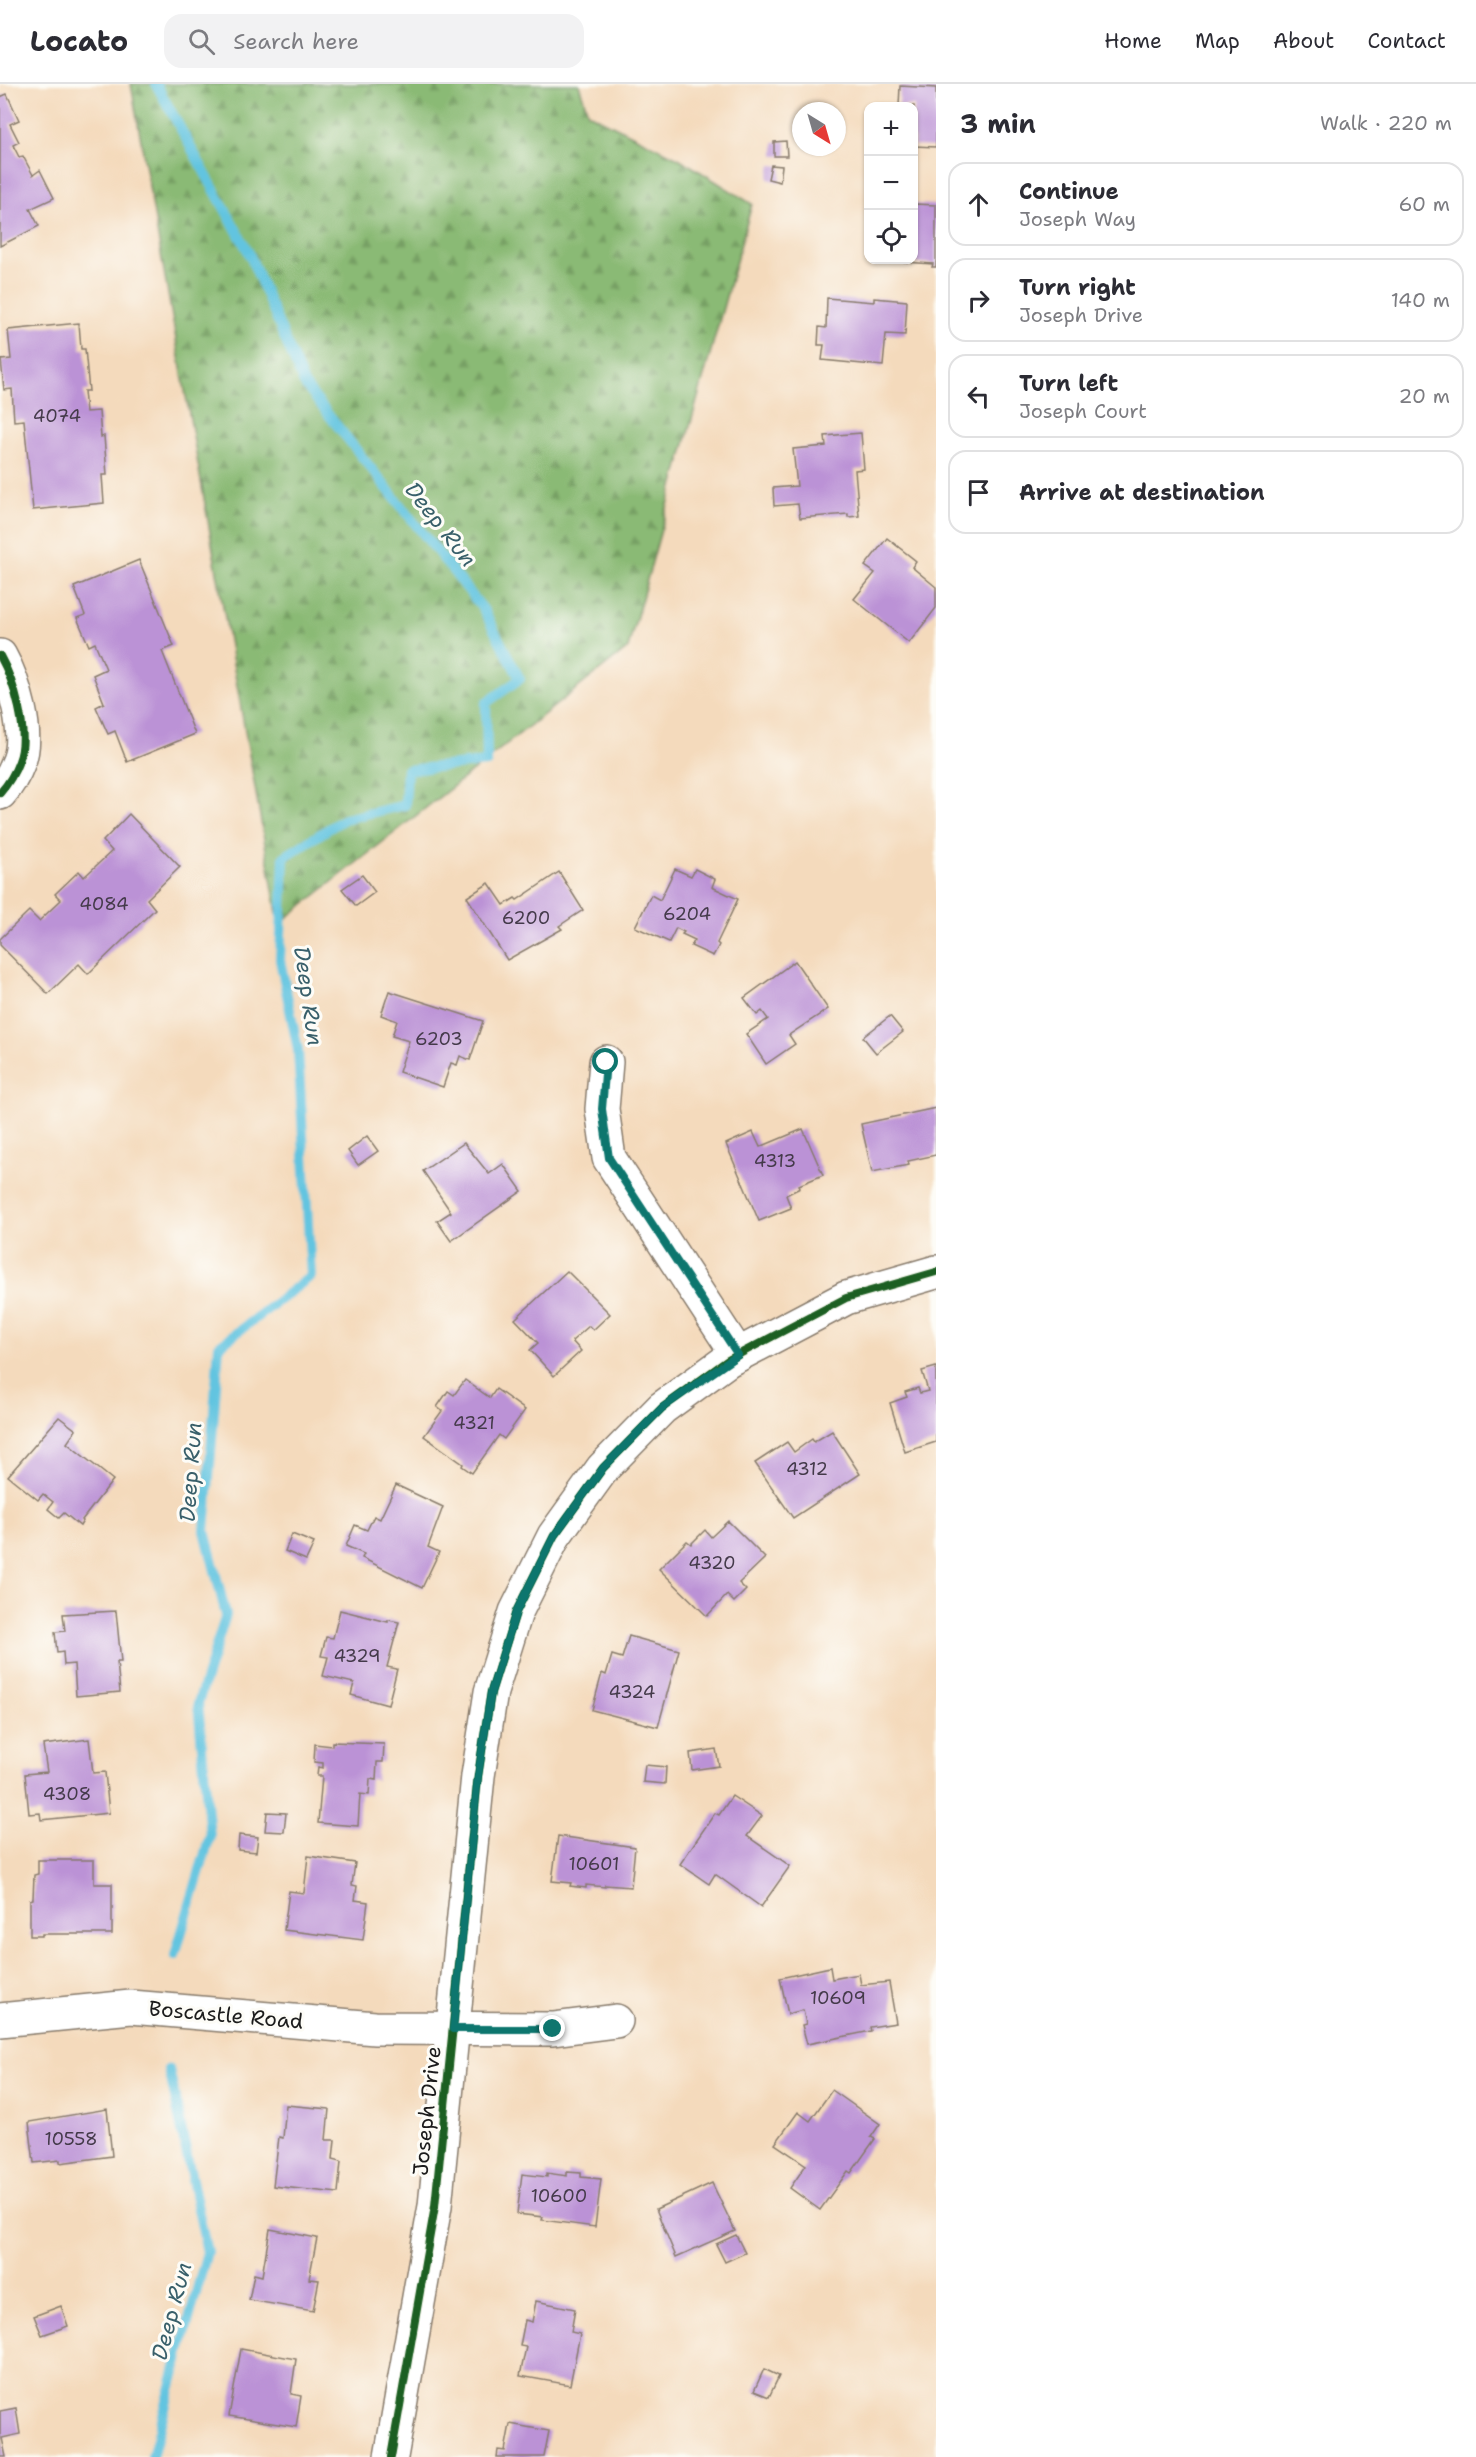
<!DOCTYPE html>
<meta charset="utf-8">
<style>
body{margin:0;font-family:"Shantell Sans",sans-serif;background:#f2f2f3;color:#2b2b33}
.controls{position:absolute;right:18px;top:18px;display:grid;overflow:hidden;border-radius:12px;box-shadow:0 2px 4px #0004}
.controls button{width:54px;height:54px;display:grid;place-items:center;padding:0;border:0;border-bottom:2px solid #e1e1e2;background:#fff;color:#2b2b33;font:30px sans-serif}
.compass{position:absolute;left:792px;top:18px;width:54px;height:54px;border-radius:50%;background:#fff;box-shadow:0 2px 4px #0004;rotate:143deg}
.stop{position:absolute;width:18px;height:18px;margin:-14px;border:4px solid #0f766e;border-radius:50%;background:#fff}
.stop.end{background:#0f766e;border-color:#fff;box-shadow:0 2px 6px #0008}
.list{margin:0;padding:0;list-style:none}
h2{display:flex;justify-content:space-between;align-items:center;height:78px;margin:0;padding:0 24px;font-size:26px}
h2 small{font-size:20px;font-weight:400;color:#7c7c81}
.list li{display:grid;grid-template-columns:39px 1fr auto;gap:18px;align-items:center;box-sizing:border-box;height:84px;margin:0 12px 12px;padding:0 12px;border:2px solid #e1e1e2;border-radius:18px}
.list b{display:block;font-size:22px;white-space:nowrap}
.list p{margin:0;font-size:20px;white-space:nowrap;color:#7c7c81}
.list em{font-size:20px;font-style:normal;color:#7c7c81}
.icon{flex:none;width:33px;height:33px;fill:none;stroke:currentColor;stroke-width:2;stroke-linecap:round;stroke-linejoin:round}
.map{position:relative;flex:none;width:936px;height:2373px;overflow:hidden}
header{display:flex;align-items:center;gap:36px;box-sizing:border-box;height:84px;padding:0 30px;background:#fff;border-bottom:2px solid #e1e1e2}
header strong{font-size:28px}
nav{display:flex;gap:33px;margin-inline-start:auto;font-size:21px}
.search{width:420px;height:54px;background:#f2f2f3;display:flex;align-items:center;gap:15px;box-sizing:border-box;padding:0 21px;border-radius:18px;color:#7c7c81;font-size:22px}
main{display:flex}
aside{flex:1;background:#fff}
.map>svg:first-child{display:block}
</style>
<header>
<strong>Locato</strong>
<div class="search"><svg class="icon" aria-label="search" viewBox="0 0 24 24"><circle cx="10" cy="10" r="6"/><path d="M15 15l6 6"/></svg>Search here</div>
<nav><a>Home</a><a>Map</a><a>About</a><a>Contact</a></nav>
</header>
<main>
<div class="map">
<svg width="936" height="2373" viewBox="0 0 936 2373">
<defs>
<pattern id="forest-firs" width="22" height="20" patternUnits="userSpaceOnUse" patternTransform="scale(1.5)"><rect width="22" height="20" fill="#8aba74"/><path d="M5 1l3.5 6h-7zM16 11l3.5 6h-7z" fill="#769f64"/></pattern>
</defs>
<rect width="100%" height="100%" fill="#fdfcf7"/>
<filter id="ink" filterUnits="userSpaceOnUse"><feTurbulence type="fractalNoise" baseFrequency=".0167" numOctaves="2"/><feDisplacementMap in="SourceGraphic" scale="12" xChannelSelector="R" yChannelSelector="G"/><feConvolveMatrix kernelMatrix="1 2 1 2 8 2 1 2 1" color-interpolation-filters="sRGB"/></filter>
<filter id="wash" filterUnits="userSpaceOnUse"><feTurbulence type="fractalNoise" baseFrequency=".008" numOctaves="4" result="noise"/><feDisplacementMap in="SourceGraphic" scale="24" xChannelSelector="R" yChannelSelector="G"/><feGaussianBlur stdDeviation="1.35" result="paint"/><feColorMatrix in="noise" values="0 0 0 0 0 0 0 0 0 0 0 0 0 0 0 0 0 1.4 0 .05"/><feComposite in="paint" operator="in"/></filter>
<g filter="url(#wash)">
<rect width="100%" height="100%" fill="#f4dabc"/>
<path fill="url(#forest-firs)" stroke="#536b48" stroke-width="1.5" d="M131,0H579L588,29L680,75L752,120L628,564L279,840Z"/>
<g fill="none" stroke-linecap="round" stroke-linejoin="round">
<g stroke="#62c4e0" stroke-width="10">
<path d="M156,0L248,167L304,300L483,525L520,595L486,619L487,678L407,686L405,721L344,735L284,773L280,876L298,966L311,1192L219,1262L205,1447L226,1531L198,1619L210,1752L175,1871"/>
<path d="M152,2373L207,2168L169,1985"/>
</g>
</g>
<g id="blocks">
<g fill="#bb92d6">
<path d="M900,2L936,4V63L914,62V22H899Z"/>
<path d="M7,10L19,36L10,40L19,58L13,61L19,73L23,72L33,91L40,86L54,114L30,125L39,142L0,162V13Z"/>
<path d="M786,57L787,72H774V58Z"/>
<path d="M771,81L782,82L780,98L768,95Z"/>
<path d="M914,120L936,121V183H932L933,180L890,177L914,176Z"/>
<path d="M827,214L874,218V214L907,217L905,251L886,250L883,282L822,276L824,261H818L819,243L826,244Z"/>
<path d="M79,239L81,265H85L89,307H84L86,328L99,327L101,353L104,352L107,391H102L104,419L33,426L24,336L14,337L12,305L4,306L1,276L11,275L8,246Z"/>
<path d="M861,349L864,385L855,386L859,432L848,433V430L800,434L798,420L774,422L773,404L797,402L793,365L826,362L825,352Z"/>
<path d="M887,454L916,477L912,483L936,503V524L909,559L854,515L875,489L865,482Z"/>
<path d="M139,476L174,562L162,567L195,650L127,678L115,647L108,650L96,623L104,619L93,591L106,585L95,559L89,562L77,534L85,531L74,503Z"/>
<path d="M129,730L180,783L147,815L155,825L88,890L79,880L48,910L0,861V855L29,827L39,837L61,816L55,810L79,787L84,793L112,767L103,757Z"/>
<path d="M675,785L691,792L695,785L715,795L712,803L738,815L717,859L719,861L713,872L691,862L695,856L682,850L684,848L676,844L669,858L635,843L651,811L660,816Z"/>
<path d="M559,788L583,826L559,842L562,845L507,876L467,813L489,799L504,821L515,814L517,816Z"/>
<path d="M362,791L375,808L356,822L342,805Z"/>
<path d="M795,877L828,925L789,951L795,960L766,980L746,950L768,935L762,927L757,931L744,914Z"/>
<path d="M389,907L483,937L470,976L460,972L457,981L451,979L443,1003L399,988L409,957L392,952L397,937L381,931Z"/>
<path d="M890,932L903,948L876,969L863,953Z"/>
<path d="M936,1024V1071L908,1077L909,1081L872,1088L861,1040Z"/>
<path d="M803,1045L823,1091L799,1101L800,1104L786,1111L791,1124L759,1137L726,1060L753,1048L760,1063Z"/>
<path d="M367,1052L378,1067L358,1081L348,1067Z"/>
<path d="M464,1059L489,1090L503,1080L522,1107L451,1157L437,1137L451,1128L423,1087Z"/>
<path d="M567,1187L610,1230L593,1246L589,1242L572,1257L581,1267L554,1292L530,1266L538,1259L515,1235Z"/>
<path d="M936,1283V1358L905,1368L890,1319L907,1313L905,1308L918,1304L920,1309L928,1307L922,1287Z"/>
<path d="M465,1296L490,1314L496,1305L525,1326L504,1355L499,1351L472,1389L462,1382L463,1380L424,1352L442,1327L437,1323L448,1307L454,1311Z"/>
<path d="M59,1333L76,1346L67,1359L113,1396L82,1436L83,1437L80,1442L64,1429L59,1434L48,1425L53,1418L43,1410L38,1416L8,1392Z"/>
<path d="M832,1347L860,1390L793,1434L755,1379L787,1358L794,1368L812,1355L814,1358Z"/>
<path d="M396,1401L443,1423L428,1463L439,1468L422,1504L362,1474L364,1470L346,1462L355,1441L367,1446L374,1432L380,1435Z"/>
<path d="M728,1437L765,1474L739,1499L746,1506L734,1518L727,1511L707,1532L659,1485L687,1457L691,1460L705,1446L711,1453Z"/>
<path d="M292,1450L314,1459L306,1476L285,1467Z"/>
<path d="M340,1526L388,1538V1536L399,1538L387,1583L397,1585L388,1621L351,1611L354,1599L323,1592L328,1573L321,1572L326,1553L333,1554Z"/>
<path d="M116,1527L121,1578H117L120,1608L76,1612L74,1580L64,1581L63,1568L57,1569L55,1548L65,1547L63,1530Z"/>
<path d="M629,1552L679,1566L658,1643L592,1626L602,1589L606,1591L612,1571L622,1574Z"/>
<path d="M89,1655L93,1689L105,1688L109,1729L41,1736L40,1729L29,1730L25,1690L47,1688L43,1661Z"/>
<path d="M332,1658L384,1660L383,1678H377L376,1696L370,1695L369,1711L360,1710L358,1742L318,1739L322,1692H317L318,1683L323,1684V1679L314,1678L315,1660L332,1662Z"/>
<path d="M716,1665L719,1682L692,1686L690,1669Z"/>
<path d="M645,1681L666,1683L665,1700L643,1698Z"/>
<path d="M732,1712L762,1732L747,1752L790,1782L761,1823L715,1790L709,1800L680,1780L715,1729L719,1731Z"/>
<path d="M267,1728L286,1729L284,1748L265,1747Z"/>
<path d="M239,1751L258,1753L256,1768L238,1766Z"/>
<path d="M558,1752L635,1763L631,1803L605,1801V1803L586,1801V1804L570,1802L571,1799L552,1797Z"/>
<path d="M308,1772L355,1779L352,1801L357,1802L355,1816L368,1818L363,1856L284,1846L289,1807L304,1809Z"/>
<path d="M38,1776H94V1800H112V1850H42V1852H30V1816L33,1815L34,1791L38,1790Z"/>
<path d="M830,1883L832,1895L859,1890L861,1901L889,1898L896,1939L870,1943L871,1947L807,1960L802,1941L806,1940L803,1926L788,1930L780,1894Z"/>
<path d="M832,2006L880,2040L871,2053L875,2055L851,2089L848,2087L820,2126L790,2104L806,2081L775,2060L798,2028L810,2037Z"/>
<path d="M286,2021L329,2025L326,2056H335L333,2075L341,2077L338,2109L273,2102L279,2053L283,2054Z"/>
<path d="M107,2025L112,2072L60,2079V2076L34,2079L29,2038Z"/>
<path d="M567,2088L581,2089V2093L601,2095L595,2143L542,2136L543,2133L517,2130L522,2090L547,2093V2089L567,2092Z"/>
<path d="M712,2099L735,2147L676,2173L656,2125Z"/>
<path d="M270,2145L317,2154L309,2195L319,2196L313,2227L249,2216L254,2190L262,2192Z"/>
<path d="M736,2151L745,2169L725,2178L716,2160Z"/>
<path d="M536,2217L575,2225L571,2248L580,2250L570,2301L520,2292L526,2263L520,2262L525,2236L532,2238Z"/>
<path d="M61,2222L68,2242L42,2251L34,2232Z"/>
<path d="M241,2265L296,2275L291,2310L301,2312L296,2343L229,2332Z"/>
<path d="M764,2285L779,2292L769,2313L754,2307Z"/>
<path d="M16,2324L20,2350L2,2354L6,2373H0V2327Z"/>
<path d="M510,2340L549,2347L544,2373H497L498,2366L505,2367Z"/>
</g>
</g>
</g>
<g filter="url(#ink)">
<use href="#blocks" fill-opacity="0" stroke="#887b6c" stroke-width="1.5"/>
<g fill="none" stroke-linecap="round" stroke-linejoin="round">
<g stroke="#887b6c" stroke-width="36">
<g id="minor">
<path d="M0,572C14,597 30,649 19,677C15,688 8,700 0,709"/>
<path d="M606,978L602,1025L609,1074L738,1271"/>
<path d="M0,1936L131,1923L375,1944L553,1945L616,1937"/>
<path d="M391,2373L435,2122L478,1692L491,1608L516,1528L554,1452L603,1384L662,1324L728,1276L846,1214L936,1188"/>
</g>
</g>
<use href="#minor" stroke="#fff" stroke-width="33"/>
<g stroke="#fdfcf7" stroke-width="11">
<g id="cycleway">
<path d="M0,572C14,597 30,649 19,677C15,688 8,700 0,709"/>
<path d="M391,2373L435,2122L478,1692L491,1608L516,1528L554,1452L603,1384L662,1324L728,1276L846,1214L936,1188"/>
</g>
</g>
<use href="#cycleway" stroke="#1b5e20" stroke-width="8"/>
</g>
</g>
<g fill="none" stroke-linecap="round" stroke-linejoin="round" filter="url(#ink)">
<path stroke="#0f766e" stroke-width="8" d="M553,1945H453L478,1692L491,1608L516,1528L554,1452L603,1384L662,1324L738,1271L609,1074L602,1025L606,978"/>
</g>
<g text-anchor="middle" stroke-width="6" stroke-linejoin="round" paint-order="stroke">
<g font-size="18" fill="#443a4a">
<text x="57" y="338">4074</text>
<text x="104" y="826">4084</text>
<text x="687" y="836">6204</text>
<text x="526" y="840">6200</text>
<text x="439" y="961">6203</text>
<text x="775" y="1083">4313</text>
<text x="474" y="1345">4321</text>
<text x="807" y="1391">4312</text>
<text x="712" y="1485">4320</text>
<text x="357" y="1578">4329</text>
<text x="632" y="1614">4324</text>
<text x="67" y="1716">4308</text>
<text x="594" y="1786">10601</text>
<text x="838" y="1920">10609</text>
<text x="71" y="2061">10558</text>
<text x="559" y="2118">10600</text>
</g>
<g font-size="21" fill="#1c1c1c" stroke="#fdfcf7">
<text transform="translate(226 1931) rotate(5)" y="7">Boscastle Road</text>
<text transform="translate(427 2027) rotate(-84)" y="7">Joseph Drive</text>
</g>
<g font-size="22" font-style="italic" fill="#385f6a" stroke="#fdfcf7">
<text transform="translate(441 440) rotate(52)" y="8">Deep Run</text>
<text transform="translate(309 912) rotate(82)" y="8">Deep Run</text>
<text transform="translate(190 1388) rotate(-86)" y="8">Deep Run</text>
<text transform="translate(171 2227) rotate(-75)" y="8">Deep Run</text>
</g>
</g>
</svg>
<div class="controls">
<button>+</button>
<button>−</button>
<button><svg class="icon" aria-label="locate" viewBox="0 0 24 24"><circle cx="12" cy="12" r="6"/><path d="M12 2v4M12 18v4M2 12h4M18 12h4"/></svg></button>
</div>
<svg class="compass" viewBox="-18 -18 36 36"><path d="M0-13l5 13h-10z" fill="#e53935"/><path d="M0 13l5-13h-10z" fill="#7c7c81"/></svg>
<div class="stop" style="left:606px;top:978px"></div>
<div class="stop end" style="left:553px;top:1945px"></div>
</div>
<aside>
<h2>3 min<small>Walk · 220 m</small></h2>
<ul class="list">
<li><svg class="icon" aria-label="ahead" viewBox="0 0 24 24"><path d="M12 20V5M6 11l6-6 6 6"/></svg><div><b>Continue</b><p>Joseph Way</p></div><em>60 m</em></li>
<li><svg class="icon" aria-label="right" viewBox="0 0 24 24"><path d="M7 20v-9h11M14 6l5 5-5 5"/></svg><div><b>Turn right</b><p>Joseph Drive</p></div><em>140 m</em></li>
<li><svg class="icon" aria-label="left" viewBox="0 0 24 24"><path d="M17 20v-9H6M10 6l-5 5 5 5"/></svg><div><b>Turn left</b><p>Joseph Court</p></div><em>20 m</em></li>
<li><svg class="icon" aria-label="arrive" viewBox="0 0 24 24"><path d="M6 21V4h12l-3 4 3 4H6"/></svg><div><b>Arrive at destination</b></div></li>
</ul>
</aside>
</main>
